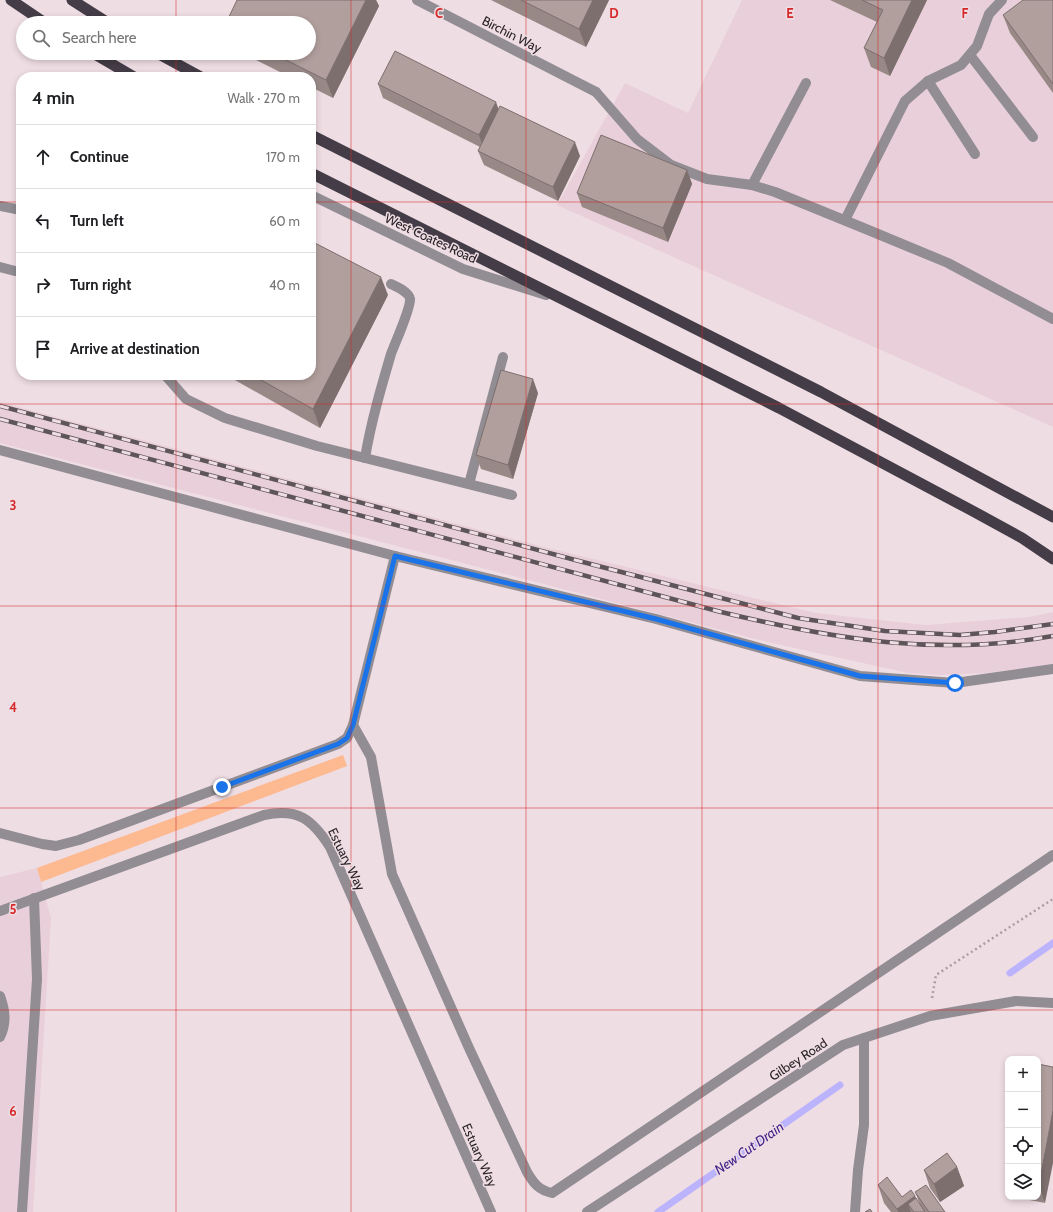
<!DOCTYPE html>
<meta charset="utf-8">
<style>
body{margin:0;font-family:Cabin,sans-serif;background:#f6f6f6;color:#202124}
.controls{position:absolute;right:12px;bottom:12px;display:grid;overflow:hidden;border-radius:8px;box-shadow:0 2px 6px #0003}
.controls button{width:36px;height:36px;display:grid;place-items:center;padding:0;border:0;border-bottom:1px solid #e0e0e0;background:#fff;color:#202124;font:20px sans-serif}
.stop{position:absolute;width:12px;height:12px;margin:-9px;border:3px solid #1a73e8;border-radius:50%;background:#fff}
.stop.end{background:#1a73e8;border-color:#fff;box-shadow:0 1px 4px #0008}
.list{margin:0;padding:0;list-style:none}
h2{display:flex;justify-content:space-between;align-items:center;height:52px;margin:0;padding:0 16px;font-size:17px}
h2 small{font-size:13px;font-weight:400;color:#757577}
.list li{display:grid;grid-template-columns:26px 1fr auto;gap:12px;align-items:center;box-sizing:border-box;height:64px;padding:0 16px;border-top:1px solid #e0e0e0}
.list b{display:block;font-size:15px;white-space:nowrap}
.list em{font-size:13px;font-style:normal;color:#757577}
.icon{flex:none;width:22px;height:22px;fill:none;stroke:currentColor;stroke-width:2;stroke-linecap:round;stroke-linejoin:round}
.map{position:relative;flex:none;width:1053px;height:1212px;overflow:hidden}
.search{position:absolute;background:#fff;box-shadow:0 2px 6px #0003;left:16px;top:16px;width:300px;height:44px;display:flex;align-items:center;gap:10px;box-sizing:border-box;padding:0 14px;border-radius:22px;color:#757577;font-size:15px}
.panel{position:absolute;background:#fff;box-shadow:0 2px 6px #0003;left:16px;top:72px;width:300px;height:308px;border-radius:16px}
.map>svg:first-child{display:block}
</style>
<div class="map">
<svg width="1053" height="1212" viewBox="0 0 1053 1212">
<rect width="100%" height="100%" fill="#efdde4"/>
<g fill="#e9cfd9">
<path d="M742,0H1053V427L557,205L625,83L688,113Z"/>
<path d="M0,402L540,546L816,613L926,625L1029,617L1053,612V665L985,673L941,675L908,673L759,640L0,443Z"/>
<path d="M37,868L51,918L33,1212H0V877Z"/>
</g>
<path fill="#fdb990" d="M343,755L347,766L41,882L37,868Z"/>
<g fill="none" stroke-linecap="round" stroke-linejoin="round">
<g stroke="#bcb3fd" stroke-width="7">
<path d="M1010,973L1053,943"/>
<path d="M658,1212L840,1085"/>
</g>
<path stroke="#ab9da3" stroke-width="2.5" stroke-dasharray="2 3" stroke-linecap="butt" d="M932,998L936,975L1053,899"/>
<g stroke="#918d92" stroke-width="10">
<path d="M970,55L1033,137"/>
<path d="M928,81L975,154"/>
<path d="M596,92L637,139L671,165L707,179L752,185L775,192L861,227L948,263L1053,319"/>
<path d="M752,185L806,83"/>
<path d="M0,206L21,210"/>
<path d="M845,220L905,101L928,81L961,65L977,46L989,14L1002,0"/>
<path d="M391,284C397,287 409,292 410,299C411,308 395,343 391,354C381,388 371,422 365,458L512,495"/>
<path d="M0,450L395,556L353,725L347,738L338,744L79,840L56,846L42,844L0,833"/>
<path d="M469,484L503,357"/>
<path d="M395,556L656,619L860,676L955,683L1053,669"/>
<path d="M353,725L371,757L392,874L469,1048L527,1172C534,1184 539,1190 552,1193L1053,855"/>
<path d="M0,996C5,1010 7,1023 0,1037"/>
<path d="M22,1212L37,979L34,898"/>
<path d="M855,1212L858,1170L864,1125V1038"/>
</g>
<g stroke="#918d92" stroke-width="10">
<path d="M417,0L596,92"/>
<path d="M311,195L463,269L546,295"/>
<path d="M0,267L15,271H21"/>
<path d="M165,375L186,399L225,418L317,446L365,458"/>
<path d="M0,911L264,815C298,808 312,819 330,847L491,1212"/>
</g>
<path stroke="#918d92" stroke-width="10" d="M587,1212L843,1045L930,1016L1016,1001L1053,1003"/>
<g stroke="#443c46" stroke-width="11">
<path d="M11,0L45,23"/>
<path d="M72,0L108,23"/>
<path d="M93,53L134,77"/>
<path d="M157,53L201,77"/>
<path d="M311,135L821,392L1053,517"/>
<path d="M311,173L779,408L969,509L1022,538L1053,559"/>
</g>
<g stroke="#5e5559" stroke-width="4.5">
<g id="rail">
<path d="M0,406L579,561L798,618L885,631L960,635L995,632L1053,624"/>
<path d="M0,419L721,612C833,639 938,657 1053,636"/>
</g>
</g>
<use href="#rail" stroke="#efdde4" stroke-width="3" stroke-dasharray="9" stroke-linecap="butt"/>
</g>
<g fill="#988987">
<path d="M237,0H376L379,6L333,98L311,87V77H290L242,53H309Z"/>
<path d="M491,0H609L586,47Z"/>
<path d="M830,0H927L890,76L871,67L864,48L877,22Z"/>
<path d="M1053,0V93L1010,33L1003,15Z"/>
<path d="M378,84L499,109L580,156L558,201L484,165L478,151L480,147L383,98Z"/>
<path d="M687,170L692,184L668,242L582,207L577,193Z"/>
<path d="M388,295L320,428L226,375H311Z"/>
<path d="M538,393L513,479L481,469L476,455Z"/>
<path d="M1038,1064L1045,1203L1013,1197H1038Z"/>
<path d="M957,1167L964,1186L940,1202L930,1188L924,1170Z"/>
<path d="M878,1185L902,1197L915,1196L916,1199L920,1204L915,1192L945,1212H891L884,1203Z"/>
</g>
<g fill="#7c6f6e">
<path d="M366,0H376L379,6L333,98L326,80Z"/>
<path d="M593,0H609L586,47L579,29Z"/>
<path d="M912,0H927L890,76L884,58Z"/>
<path d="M496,102L501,116L484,149L479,135Z"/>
<path d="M575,142L580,156L558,201L553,187Z"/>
<path d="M687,170L692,184L668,242L663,228Z"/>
<path d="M381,277L388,295L320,428L313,409Z"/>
<path d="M533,379L538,393L513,479L508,465Z"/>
<path d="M1053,1110V1163L1045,1203L1039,1185Z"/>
<path d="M957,1167L964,1186L940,1202L934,1184Z"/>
<path d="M915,1196L921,1212L908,1204L911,1212H898L897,1209Z"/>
</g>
<g fill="#b19f9d" stroke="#7c6f6e">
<path d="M237,0H366L326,80L272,53H309V23H226Z"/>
<path d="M521,0H593L579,29Z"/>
<path d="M862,0H912L884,58L864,48L883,10Z"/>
<path d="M1023,0H1053V84L1003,15Z"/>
<path d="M395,51L496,102L479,135L378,84Z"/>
<path d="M500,106L575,142L553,187L478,151Z"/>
<path d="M601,135L687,170L663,228L577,193Z"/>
<path d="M311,241L381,277L313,409L252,375H311Z"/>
<path d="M501,370L533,379L508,465L476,455Z"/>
<path d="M1038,1064L1053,1067V1110L1039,1185H1038Z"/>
<path d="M947,1153L957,1167L934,1184L924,1170Z"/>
<path d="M1008,1170V1179H1006Z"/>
<path d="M887,1177L902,1197L911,1190L915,1196L897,1209L878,1185Z"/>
<path d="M926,1185L945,1212H929L915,1192Z"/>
<path d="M916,1198L925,1212H914L908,1204Z"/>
<path d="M870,1209L872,1212H865Z"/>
</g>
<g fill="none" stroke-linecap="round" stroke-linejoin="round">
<path stroke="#1a73e8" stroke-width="5" d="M222,787L338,744L347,738L353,725L395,556L656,619L860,676L955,683"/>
</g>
<path fill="none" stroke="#d62828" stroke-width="1" stroke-opacity="0.55" d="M176,0V23M351,0V1212M526,0V1212M702,0V1212M878,0V1212M176,53V77M0,202H21M311,202H1053M176,375V1212M0,404H1053M0,606H1053M0,808H1053M0,1010H1053"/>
<g text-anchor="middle" stroke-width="3" stroke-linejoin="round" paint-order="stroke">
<g font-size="13" fill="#251f22" stroke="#efdde4">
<text transform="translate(512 34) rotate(27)" y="5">Birchin Way</text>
<text transform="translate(431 238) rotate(25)" y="5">West Coates Road</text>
<text transform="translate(347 859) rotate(64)" y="5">Estuary Way</text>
<text transform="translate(798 1059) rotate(-33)" y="5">Gilbey Road</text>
<text transform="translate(480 1155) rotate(66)" y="5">Estuary Way</text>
</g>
<g font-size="14" font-style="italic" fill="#412289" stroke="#efdde4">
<text transform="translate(749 1148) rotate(-35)" y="5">New Cut Drain</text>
</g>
</g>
<g font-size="13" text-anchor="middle" font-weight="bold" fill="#d62828" stroke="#efdde4" stroke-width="3" stroke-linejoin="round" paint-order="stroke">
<text x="439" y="18">C</text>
<text x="614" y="18">D</text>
<text x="790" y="18">E</text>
<text x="965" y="18">F</text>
<text x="13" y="510">3</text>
<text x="13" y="712">4</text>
<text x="13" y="914">5</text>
<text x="13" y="1116">6</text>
</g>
</svg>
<div class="controls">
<button>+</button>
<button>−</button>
<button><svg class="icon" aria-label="locate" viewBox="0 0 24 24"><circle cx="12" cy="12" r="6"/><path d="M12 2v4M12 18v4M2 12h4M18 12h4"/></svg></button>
<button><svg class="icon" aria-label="layers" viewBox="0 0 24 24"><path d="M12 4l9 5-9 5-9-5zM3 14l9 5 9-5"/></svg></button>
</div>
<div class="stop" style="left:955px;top:683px"></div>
<div class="stop end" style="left:222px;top:787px"></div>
<div class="search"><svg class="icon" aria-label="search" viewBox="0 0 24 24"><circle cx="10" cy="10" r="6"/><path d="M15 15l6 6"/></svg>Search here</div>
<section class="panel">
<h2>4 min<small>Walk · 270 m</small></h2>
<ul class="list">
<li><svg class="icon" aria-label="ahead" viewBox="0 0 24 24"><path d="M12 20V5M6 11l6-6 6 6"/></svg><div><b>Continue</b></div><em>170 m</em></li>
<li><svg class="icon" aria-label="left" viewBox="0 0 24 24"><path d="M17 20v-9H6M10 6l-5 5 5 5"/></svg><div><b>Turn left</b></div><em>60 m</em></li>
<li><svg class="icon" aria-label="right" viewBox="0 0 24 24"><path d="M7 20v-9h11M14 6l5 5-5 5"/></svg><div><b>Turn right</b></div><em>40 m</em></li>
<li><svg class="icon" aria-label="arrive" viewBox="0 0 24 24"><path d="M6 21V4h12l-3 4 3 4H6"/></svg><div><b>Arrive at destination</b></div></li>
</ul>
</section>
</div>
